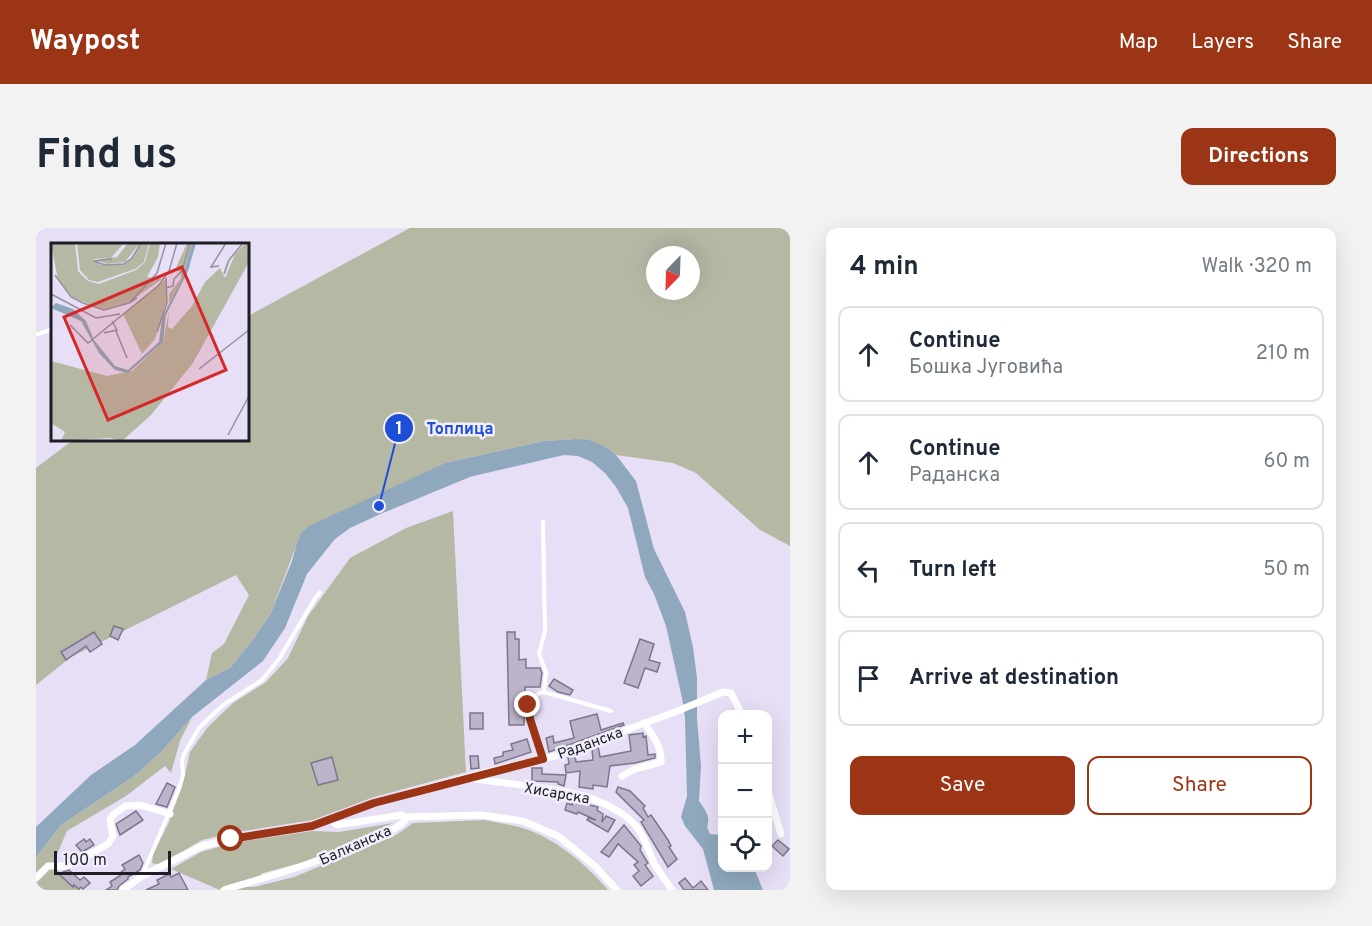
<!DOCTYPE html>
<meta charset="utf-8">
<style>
body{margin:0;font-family:Overpass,sans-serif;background:#f2f2f3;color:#1f2937}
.controls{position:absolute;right:18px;bottom:18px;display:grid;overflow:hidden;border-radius:12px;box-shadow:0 6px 24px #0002}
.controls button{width:54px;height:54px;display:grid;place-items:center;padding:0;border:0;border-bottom:2px solid #e0e1e3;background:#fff;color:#1f2937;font:30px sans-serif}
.compass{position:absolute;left:610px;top:18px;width:54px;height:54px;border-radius:50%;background:#fff;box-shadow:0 6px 24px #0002;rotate:203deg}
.scale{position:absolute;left:18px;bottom:15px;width:117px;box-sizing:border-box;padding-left:6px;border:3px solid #1f1d25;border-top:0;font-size:16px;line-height:21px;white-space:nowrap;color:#1f1d25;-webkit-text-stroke:4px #f2eefc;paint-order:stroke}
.stop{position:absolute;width:18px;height:18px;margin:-14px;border:4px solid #9c3515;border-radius:50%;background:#fff}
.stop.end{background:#9c3515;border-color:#fff;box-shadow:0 2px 6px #0008}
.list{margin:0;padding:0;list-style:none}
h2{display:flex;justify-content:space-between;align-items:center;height:78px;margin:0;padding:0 24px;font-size:26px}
h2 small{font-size:20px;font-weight:400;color:#747a83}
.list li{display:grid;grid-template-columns:39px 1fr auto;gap:18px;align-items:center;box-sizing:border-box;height:96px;margin:0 12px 12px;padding:0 12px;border:2px solid #e0e1e3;border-radius:12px}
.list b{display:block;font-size:22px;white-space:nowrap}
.list p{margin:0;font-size:20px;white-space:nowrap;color:#747a83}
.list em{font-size:20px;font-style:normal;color:#747a83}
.actions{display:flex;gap:12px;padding:18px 24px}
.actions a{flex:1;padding:14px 0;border:2px solid #9c3515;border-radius:12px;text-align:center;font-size:21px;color:#9c3515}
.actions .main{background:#9c3515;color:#fff}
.icon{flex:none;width:33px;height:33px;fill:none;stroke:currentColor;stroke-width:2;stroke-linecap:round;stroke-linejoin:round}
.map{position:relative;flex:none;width:754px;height:662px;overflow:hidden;border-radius:12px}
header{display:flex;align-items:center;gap:36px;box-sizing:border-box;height:84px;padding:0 30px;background:#9c3515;color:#fff}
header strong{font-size:28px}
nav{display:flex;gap:33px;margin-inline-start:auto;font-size:21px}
.intro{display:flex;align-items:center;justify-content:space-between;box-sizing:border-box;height:144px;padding:0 36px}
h1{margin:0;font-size:42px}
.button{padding:15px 27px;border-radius:12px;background:#9c3515;color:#fff;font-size:21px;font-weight:700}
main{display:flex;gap:36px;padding:0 36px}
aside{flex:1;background:#fff;border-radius:12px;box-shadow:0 6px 24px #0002}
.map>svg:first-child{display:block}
</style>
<header>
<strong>Waypost</strong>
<nav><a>Map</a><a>Layers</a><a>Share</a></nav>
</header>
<div class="intro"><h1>Find us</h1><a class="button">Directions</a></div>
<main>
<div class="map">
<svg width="754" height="662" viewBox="0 0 754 662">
<rect width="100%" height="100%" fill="#e6dff6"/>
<g fill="#b5b9a4" fill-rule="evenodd">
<path d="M374,0H754V318L724,302L660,245L637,235L580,227L570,219L540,211L508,213L409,235L265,305L234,387L216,413L194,440L170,452L176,425L188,416L213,367L200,347L35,429L0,457V240L37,212H212V88ZM619,27H655V63H619Z"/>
<path d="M417,283L430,544L338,569L277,592L195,605L166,612L124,637L116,635L117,626L133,594L147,555L154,524L171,500L197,475L230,454L252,430L272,388L314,330L370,300Z"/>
<path d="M156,489L144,513L135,545L129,538L90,568L31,603L16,638L45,662H0V629L25,597L97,549L125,524Z"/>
<path d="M449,592C462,595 477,597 490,601C521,612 551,637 572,662H201L199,659L184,662L135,641L165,624L196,615L276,603L303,604L357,595L329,609L265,635L227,645L219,652L202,659H218L258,649L360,607L377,595Z"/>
</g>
<path fill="#8fa8bd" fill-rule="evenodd" d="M540,211L553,212L570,219L580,227L600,253L618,321L649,384L657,419L661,450V490L665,538L663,573C669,582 675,588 671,599L674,606L686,607V640H718L727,662H678L667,621L649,598L645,589L651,568L649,490L646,470L630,398L618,366L609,349L592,280L580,259L569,245L556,234L542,228L528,227L416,253L314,300L299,311L271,346L249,400L227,433L156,489L125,524L97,549L25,597L0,629V599L55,547L99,517L170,452L194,440L216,413L234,387L256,333L260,318L265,305L273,298L409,235L508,213ZM412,247L413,250L371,271L362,274L363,270L390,254Z"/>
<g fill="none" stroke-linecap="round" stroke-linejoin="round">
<path stroke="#8fa8bd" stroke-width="14" d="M348,277L430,243"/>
</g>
<g fill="#bbb4ca" stroke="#7d768b" stroke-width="1.5">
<path d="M78,398L87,401L82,412L74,408Z"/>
<path d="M58,404L66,416L54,424L50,418L30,432L25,424Z"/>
<path d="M471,404H479V411H483V432L490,431V440H504L506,445L504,459H489L488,497H473Z"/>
<path d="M604,411L618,416L613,432L624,435L621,444L609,440L602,460L588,455Z"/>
<path d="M518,451L537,462L534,467L522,464L513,458Z"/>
<rect x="434" y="485" width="13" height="16"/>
<path d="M561,486L565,502L587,495L588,497L513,524L510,510L517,508L518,515L538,510L534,493Z"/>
<path d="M607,505V509L610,508L612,527L619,526V530L599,535L574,538L571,559L557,557V561L543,559L544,543L530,545L529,537L533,536L532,529L539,527L540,534L557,532L556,521L562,518L564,529L595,523L593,507Z"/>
<path d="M491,511L495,524L459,536L458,530L467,528V524L477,522L475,516Z"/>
<path d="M434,528H442L443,540L435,541Z"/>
<path d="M296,529L302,552L282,557L275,535Z"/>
<path d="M496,540H506V546L530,547L528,558L522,556V554L496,553Z"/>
<path d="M131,555L139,559L131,579L120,576Z"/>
<path d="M582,559L594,563L609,578L607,580L612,589L615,587L632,612L635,618L633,619L641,631L632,639L605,594L608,592L580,564Z"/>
<path d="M537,573L562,579L561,582L567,586L566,594L570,588L579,592L572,604L551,592L552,590L560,592L542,584L541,586L529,582L531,575L536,577Z"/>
<path d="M100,583L107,592L84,607L80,596Z"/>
<path d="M588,597L605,618L604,622L612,635L609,637L617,648L605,658L597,648L603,643L598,637L602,634L582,616L573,629L565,624Z"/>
<path d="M48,611L50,614L54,611L58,617L46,624L40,617Z"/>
<path d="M742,612L753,621L747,628L736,618Z"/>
<path d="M103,627L107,635L104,642L92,649V651L83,658L81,662H70L76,658L74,654L85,647L84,645L89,641L86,637Z"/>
<path d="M33,642L44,652L48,649L54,655L47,661L45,659L43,661L38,657L37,659L24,647L27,644Z"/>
<path d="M143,645L152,662H110L123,656L121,652L133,646L135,649Z"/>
<path d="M649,650L657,660L665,653L672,662H648L643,655Z"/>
</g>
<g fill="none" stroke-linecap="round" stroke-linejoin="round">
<g stroke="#fff" stroke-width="4">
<path d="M0,107L16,101"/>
<path d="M507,294L509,403L503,426L510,444L508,464"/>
<path d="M507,531C501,513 478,470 508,464L575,483"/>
<path d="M106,648L143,561L147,547L146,533L148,526L163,500L187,477L226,452L243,431L278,372L284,364"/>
</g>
<g stroke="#fff" stroke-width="7">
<path d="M586,548L599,541L625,534C626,520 617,507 608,495"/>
<path d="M435,550C487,560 563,557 600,598C608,608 613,623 618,635C623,644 630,653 636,662"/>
<path d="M732,563L745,606"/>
<path d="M369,589L445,587L487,593L522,608L559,638L581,662"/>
<path d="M0,650L12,638H29L40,634L72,616L77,608L74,592L77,587L89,578L104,577L134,586"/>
<path d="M87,662L106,648L166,618L195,611L276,598L338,575L451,544L519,528L639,484L687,464L695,465L706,487"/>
<path d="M188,662C240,646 289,633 338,610C349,605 362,601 370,591L366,587L301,597L294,592"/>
</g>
</g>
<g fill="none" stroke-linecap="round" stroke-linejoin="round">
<path stroke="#9c3515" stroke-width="8" d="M195,611L276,598L338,575L507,531L494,491L492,477"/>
</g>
<g text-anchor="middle" stroke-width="5" stroke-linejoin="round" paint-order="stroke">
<g font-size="15" fill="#1f1d25" stroke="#f2eefc">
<text transform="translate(554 515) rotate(-20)" y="5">Раданска</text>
<text transform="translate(521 565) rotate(10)" y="5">Хисарска</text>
<text transform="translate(319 617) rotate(-24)" y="5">Балканска</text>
</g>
</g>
<g transform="translate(15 15)">
<rect width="198" height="198" fill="#e6dff6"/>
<path d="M0,0H24L27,28L37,38L48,41L85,27L94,19L99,0H109L107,14L96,34L111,36L80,58L97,39L77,60L53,66L45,64L21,54L7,37ZM26,0H73L60,15L43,16L50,22H69L82,15L90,0H98L93,19L84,26L47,39L38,37L29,27ZM77,0H89L74,19L56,21L45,17L66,14ZM136,0H141L131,36L118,61V51L130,35V29L124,27ZM195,0H198V19L189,35L142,120L100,172L71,198L59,195L10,198L14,189L0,180V118L56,133L81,128L112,99L118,68L117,84L121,86L141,63L154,39L169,25L174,35L184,11ZM115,36L116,56L104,96L91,111L72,71Z" fill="#b5b9a4"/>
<path d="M141,0H145L137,28L115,72L112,99L77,130L64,127L48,110L30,78L0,65L5,60L22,66L35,78L43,97L64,123L77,127L108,99L111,75L131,36Z" fill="#8fa8bd"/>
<path fill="none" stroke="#9691a2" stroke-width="1.5" d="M61,16L43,18L54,22L73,21L81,15L90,0M176,22L173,31L178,17L192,0M168,23L160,24L175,0M4,32L20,54L32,60L53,67L78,60M115,45L122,43L123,36L131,28L139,0M0,51L45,75L69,71M86,55L78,60L106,30L115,0M19,82L37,100L108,42L118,28L126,0M65,88L76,115M106,89L116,60L115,35M53,90L66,87L61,78M148,126L198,87M177,192L198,153"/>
<path fill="#d62828" fill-opacity="0.15" stroke="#d62828" stroke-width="3" d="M131,24L175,127L57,177L13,74Z"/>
<rect width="198" height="198" fill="none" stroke="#1f1d25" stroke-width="3"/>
</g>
<path fill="none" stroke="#1d4ed8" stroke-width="2" d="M343 278L363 200"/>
<g fill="#1d4ed8" stroke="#f2eefc" stroke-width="2">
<circle cx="343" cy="278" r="6"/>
<circle cx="363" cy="200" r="15"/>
</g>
<g font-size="18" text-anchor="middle" font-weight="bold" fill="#fff">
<text x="363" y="206">1</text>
</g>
<g font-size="16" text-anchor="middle" font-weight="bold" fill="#1d4ed8" stroke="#f2eefc" stroke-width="5" stroke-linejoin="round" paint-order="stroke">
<text x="424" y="206">Топлица</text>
</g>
</svg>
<div class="controls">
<button>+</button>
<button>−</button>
<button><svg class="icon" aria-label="locate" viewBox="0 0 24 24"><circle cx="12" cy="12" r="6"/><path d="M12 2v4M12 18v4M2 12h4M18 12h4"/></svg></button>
</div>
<svg class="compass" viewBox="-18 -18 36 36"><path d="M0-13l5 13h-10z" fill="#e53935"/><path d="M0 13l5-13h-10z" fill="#747a83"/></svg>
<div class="scale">100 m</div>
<div class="stop" style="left:195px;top:611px"></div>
<div class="stop end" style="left:492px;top:477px"></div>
</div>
<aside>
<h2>4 min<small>Walk · 320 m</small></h2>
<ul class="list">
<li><svg class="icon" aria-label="ahead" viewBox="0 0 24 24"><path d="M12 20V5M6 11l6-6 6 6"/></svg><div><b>Continue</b><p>Бошка Југовића</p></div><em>210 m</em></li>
<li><svg class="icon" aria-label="ahead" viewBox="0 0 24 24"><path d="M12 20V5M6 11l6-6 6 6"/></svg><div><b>Continue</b><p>Раданска</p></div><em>60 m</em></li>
<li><svg class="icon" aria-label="left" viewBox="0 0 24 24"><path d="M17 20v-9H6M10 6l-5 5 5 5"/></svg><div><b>Turn left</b></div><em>50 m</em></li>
<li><svg class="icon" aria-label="arrive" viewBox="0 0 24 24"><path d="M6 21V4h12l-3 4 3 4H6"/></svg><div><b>Arrive at destination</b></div></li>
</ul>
<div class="actions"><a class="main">Save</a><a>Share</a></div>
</aside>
</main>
